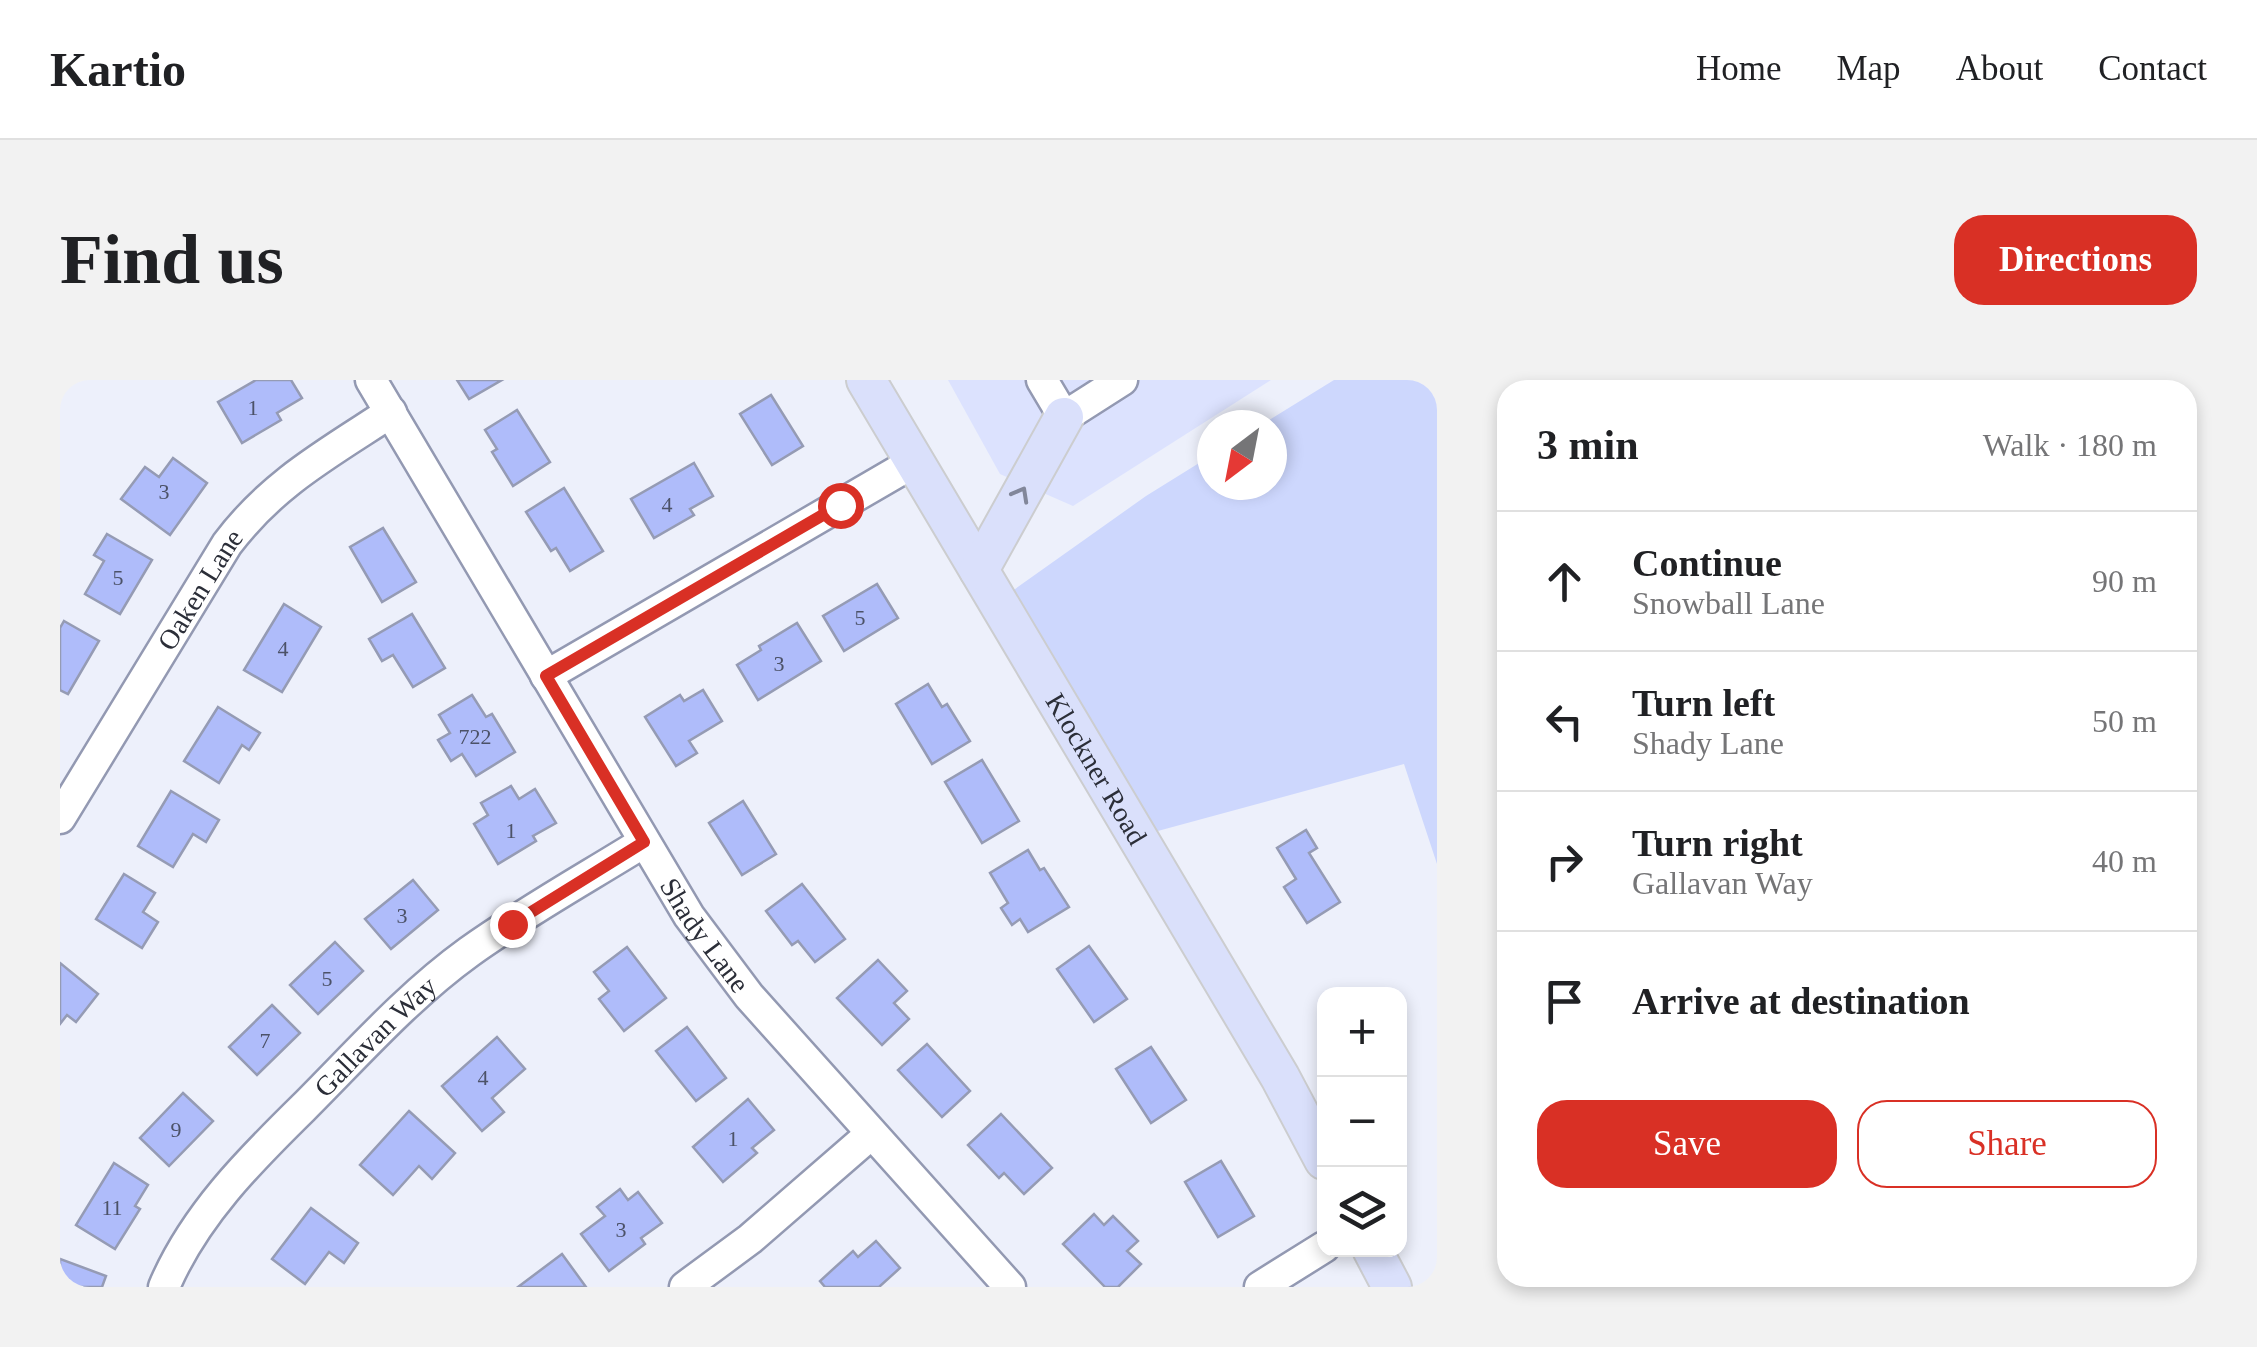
<!DOCTYPE html>
<meta charset="utf-8">
<style>
body{margin:0;font-family:"Times New Roman",serif;background:#f2f2f2;color:#202124}
.controls{position:absolute;right:30px;bottom:30px;display:grid;overflow:hidden;border-radius:20px;box-shadow:0 5px 15px #0003}
.controls button{width:90px;height:90px;display:grid;place-items:center;padding:0;border:0;border-bottom:2px solid #e0e0e0;background:#fff;color:#202124;font:50px sans-serif}
.compass{position:absolute;left:1137px;top:30px;width:90px;height:90px;border-radius:50%;background:#fff;box-shadow:0 5px 15px #0003;rotate:212deg}
.stop{position:absolute;width:30px;height:30px;margin:-22px;border:8px solid #d93025;border-radius:50%;background:#fff}
.stop.end{background:#d93025;border-color:#fff;box-shadow:0 2px 10px #0008}
.list{margin:0;padding:0;list-style:none}
h2{display:flex;justify-content:space-between;align-items:center;height:130px;margin:0;padding:0 40px;font-size:42px}
h2 small{font-size:32px;font-weight:400;color:#757577}
.list li{display:grid;grid-template-columns:65px 1fr auto;gap:30px;align-items:center;box-sizing:border-box;height:140px;padding:0 40px;border-top:2px solid #e0e0e0}
.list b{display:block;font-size:38px;white-space:nowrap}
.list p{margin:0;font-size:32px;white-space:nowrap;color:#757577}
.list em{font-size:32px;font-style:normal;color:#757577}
.actions{display:flex;gap:20px;padding:30px 40px}
.actions a{flex:1;padding:22px 0;border:2px solid #d93025;border-radius:30px;text-align:center;font-size:35px;color:#d93025}
.actions .main{background:#d93025;color:#fff}
.icon{flex:none;width:55px;height:55px;fill:none;stroke:currentColor;stroke-width:2;stroke-linecap:round;stroke-linejoin:round}
.map{position:relative;flex:none;width:1377px;height:907px;overflow:hidden;border-radius:30px}
header{display:flex;align-items:center;gap:60px;box-sizing:border-box;height:140px;padding:0 50px;background:#fff;border-bottom:2px solid #e0e0e0}
header strong{font-size:48px}
nav{display:flex;gap:55px;margin-inline-start:auto;font-size:35px}
.intro{display:flex;align-items:center;justify-content:space-between;box-sizing:border-box;height:240px;padding:0 60px}
h1{margin:0;font-size:70px}
.button{padding:25px 45px;border-radius:30px;background:#d93025;color:#fff;font-size:35px;font-weight:700}
main{display:flex;gap:60px;padding:0 60px}
aside{flex:1;background:#fff;border-radius:30px;box-shadow:0 5px 15px #0003}
.map>svg:first-child{display:block}
</style>
<header>
<strong>Kartio</strong>
<nav><a>Home</a><a>Map</a><a>About</a><a>Contact</a></nav>
</header>
<div class="intro"><h1>Find us</h1><a class="button">Directions</a></div>
<main>
<div class="map">
<svg width="1377" height="907" viewBox="0 0 1377 907">
<rect width="100%" height="100%" fill="#edf0fb"/>
<path fill="#dce2fe" d="M888,0H1211L1013,126L940,94Z"/>
<path fill="#cdd7fd" d="M1274,0H1377V484L1344,384L1072,458L934,224L1086,116L1152,75V105H1212V45H1201Z"/>
<g fill="#afbcfa" stroke="#959bb4" stroke-width="2.5">
<path d="M196,0H231L242,18L217,33L221,40L182,63L158,22Z"/>
<path d="M397,0H442L409,19Z"/>
<path d="M711,15L743,66L712,85L680,34Z"/>
<path d="M457,30L490,82L453,106L432,72L437,69L425,50Z"/>
<path d="M113,78L147,103L110,155L61,119L85,87L99,97Z"/>
<path d="M634,83L653,116L630,129L634,135L594,158L571,119Z"/>
<path d="M504,108L543,171L510,191L496,168L491,171L466,132Z"/>
<path d="M323,148L356,202L322,222L290,167Z"/>
<path d="M47,154L92,180L60,234L25,214L44,181L34,175Z"/>
<path d="M817,204L838,238L784,271L763,236Z"/>
<path d="M224,224L261,247L222,312L184,290Z"/>
<path d="M352,234L385,288L353,307L333,275L322,281L309,259Z"/>
<path d="M4,241L39,261L8,314L0,310V248Z"/>
<path d="M737,243L761,281L698,320L677,285L701,270L699,266Z"/>
<path d="M868,304L882,327L887,324L910,361L872,384L836,324Z"/>
<path d="M643,310L662,341L629,361L637,373L616,386L585,337L620,315L624,321Z"/>
<path d="M412,315L426,337L432,334L455,372L416,396L402,374L391,381L378,360L390,353L379,335Z"/>
<path d="M158,327L200,353L189,370L182,365L159,403L124,381Z"/>
<path d="M922,380L959,441L922,463L885,402Z"/>
<path d="M451,406L459,419L475,409L496,443L473,456L476,461L438,484L414,444L428,435L421,423Z"/>
<path d="M111,411L159,440L146,462L133,454L113,487L78,466Z"/>
<path d="M683,421L716,474L682,495L649,443Z"/>
<path d="M1246,450L1257,468L1249,473L1280,522L1247,543L1224,507L1236,499L1217,468Z"/>
<path d="M968,470L980,490L984,488L1009,527L968,552L960,539L952,545L941,528L948,523L930,493Z"/>
<path d="M64,494L95,513L83,532L98,542L82,568L36,539Z"/>
<path d="M353,500L378,530L331,569L305,539Z"/>
<path d="M742,504L785,559L755,582L738,561L732,565L706,531Z"/>
<path d="M275,562L303,591L258,634L230,605Z"/>
<path d="M1029,566L1067,619L1034,642L997,589Z"/>
<path d="M567,567L606,618L564,651L539,619L549,611L534,592Z"/>
<path d="M818,580L847,611L834,623L849,639L822,665L777,618Z"/>
<path d="M0,583L38,614L16,642L7,635L0,644Z"/>
<path d="M212,625L240,653L197,695L169,667Z"/>
<path d="M627,647L666,698L636,721L596,671Z"/>
<path d="M437,657L465,689L432,718L444,732L422,751L382,706Z"/>
<path d="M867,664L910,711L882,737L838,690Z"/>
<path d="M1091,667L1126,720L1091,743L1056,689Z"/>
<path d="M123,713L153,741L109,786L80,758Z"/>
<path d="M688,719L714,750L692,768L697,773L663,802L633,767Z"/>
<path d="M349,731L395,773L372,799L359,786L333,815L300,785Z"/>
<path d="M941,734L992,788L964,814L944,793L939,798L908,765Z"/>
<path d="M1161,781L1194,836L1158,857L1125,802Z"/>
<path d="M54,783L88,805L75,826L80,829L55,869L16,845Z"/>
<path d="M560,809L568,820L578,812L602,843L581,858L585,864L549,891L521,854L545,836L537,827Z"/>
<path d="M251,828L298,863L284,883L269,872L245,904L212,879Z"/>
<path d="M1034,834L1044,845L1053,836L1078,861L1067,871L1081,884L1058,907H1045L1003,864Z"/>
<path d="M816,861L840,888L819,907H765L760,901L793,871L798,877Z"/>
<path d="M502,874L526,907H458Z"/>
<path d="M0,879L46,896L42,907H0Z"/>
</g>
<g fill="none" stroke-linecap="round" stroke-linejoin="round">
<g stroke="#9399b2" stroke-width="35">
<g id="minor">
<path id="s1" d="M311,0L629,536L689,616L950,907"/>
<path d="M982,0L1004,37L1062,0"/>
<path d="M486,296L854,82"/>
<path id="s2" d="M0,438L167,164C213,103 267,74 331,32"/>
<path id="s3" d="M104,907C134,836 189,781 243,728C296,675 348,616 409,572C465,532 526,498 584,462"/>
<path d="M625,907L690,859L811,754"/>
<path d="M1200,907L1264,867"/>
</g>
</g>
<g stroke="#cccdcf" stroke-width="42">
<g id="major">
<path id="s4" d="M806,0L1220,697L1264,780"/>
<path d="M919,190L1004,37"/>
<path d="M1312,869L1332,907"/>
</g>
</g>
<use href="#minor" stroke="#fff" stroke-width="30"/>
<use href="#major" stroke="#dae0fb" stroke-width="38"/>
</g>
<defs><path id="oneway-chevron" d="M-2-3.5L2.5 0L-2 3.5" fill="none" stroke-width="1.6" stroke-linecap="round" stroke-linejoin="round" transform="scale(2.5)"/></defs>
<use stroke="#82879a" href="#oneway-chevron" transform="translate(961 114) rotate(-61)"/>
<g fill="none" stroke-linecap="round" stroke-linejoin="round">
<path stroke="#d93025" stroke-width="12" d="M452,544L584,462L486,296L780,125"/>
</g>
<g text-anchor="middle" stroke-width="10" stroke-linejoin="round" paint-order="stroke">
<g font-size="22" fill="#4c5268">
<text x="193" y="35">1</text>
<text x="104" y="119">3</text>
<text x="607" y="132">4</text>
<text x="58" y="205">5</text>
<text x="800" y="245">5</text>
<text x="223" y="276">4</text>
<text x="719" y="291">3</text>
<text x="415" y="364">722</text>
<text x="451" y="458">1</text>
<text x="342" y="543">3</text>
<text x="267" y="606">5</text>
<text x="205" y="668">7</text>
<text x="423" y="705">4</text>
<text x="116" y="757">9</text>
<text x="673" y="766">1</text>
<text x="52" y="835">11</text>
<text x="561" y="857">3</text>
</g>
<g font-size="28" fill="#2b2e38" stroke="#fdfdfd">
<text dy="10" stroke="none"><textPath href="#s2" startOffset="268">Oaken Lane</textPath></text>
<text dy="10" stroke="none"><textPath href="#s4" startOffset="452">Klockner Road</textPath></text>
<text dy="10" stroke="none"><textPath href="#s1" startOffset="648">Shady Lane</textPath></text>
<text dy="10" stroke="none"><textPath href="#s3" startOffset="330">Gallavan Way</textPath></text>
</g>
</g>
</svg>
<div class="controls">
<button>+</button>
<button>−</button>
<button><svg class="icon" aria-label="layers" viewBox="0 0 24 24"><path d="M12 4l9 5-9 5-9-5zM3 14l9 5 9-5"/></svg></button>
</div>
<svg class="compass" viewBox="-18 -18 36 36"><path d="M0-13l5 13h-10z" fill="#e53935"/><path d="M0 13l5-13h-10z" fill="#757577"/></svg>
<div class="stop" style="left:780px;top:125px"></div>
<div class="stop end" style="left:452px;top:544px"></div>
</div>
<aside>
<h2>3 min<small>Walk · 180 m</small></h2>
<ul class="list">
<li><svg class="icon" aria-label="ahead" viewBox="0 0 24 24"><path d="M12 20V5M6 11l6-6 6 6"/></svg><div><b>Continue</b><p>Snowball Lane</p></div><em>90 m</em></li>
<li><svg class="icon" aria-label="left" viewBox="0 0 24 24"><path d="M17 20v-9H6M10 6l-5 5 5 5"/></svg><div><b>Turn left</b><p>Shady Lane</p></div><em>50 m</em></li>
<li><svg class="icon" aria-label="right" viewBox="0 0 24 24"><path d="M7 20v-9h11M14 6l5 5-5 5"/></svg><div><b>Turn right</b><p>Gallavan Way</p></div><em>40 m</em></li>
<li><svg class="icon" aria-label="arrive" viewBox="0 0 24 24"><path d="M6 21V4h12l-3 4 3 4H6"/></svg><div><b>Arrive at destination</b></div></li>
</ul>
<div class="actions"><a class="main">Save</a><a>Share</a></div>
</aside>
</main>
